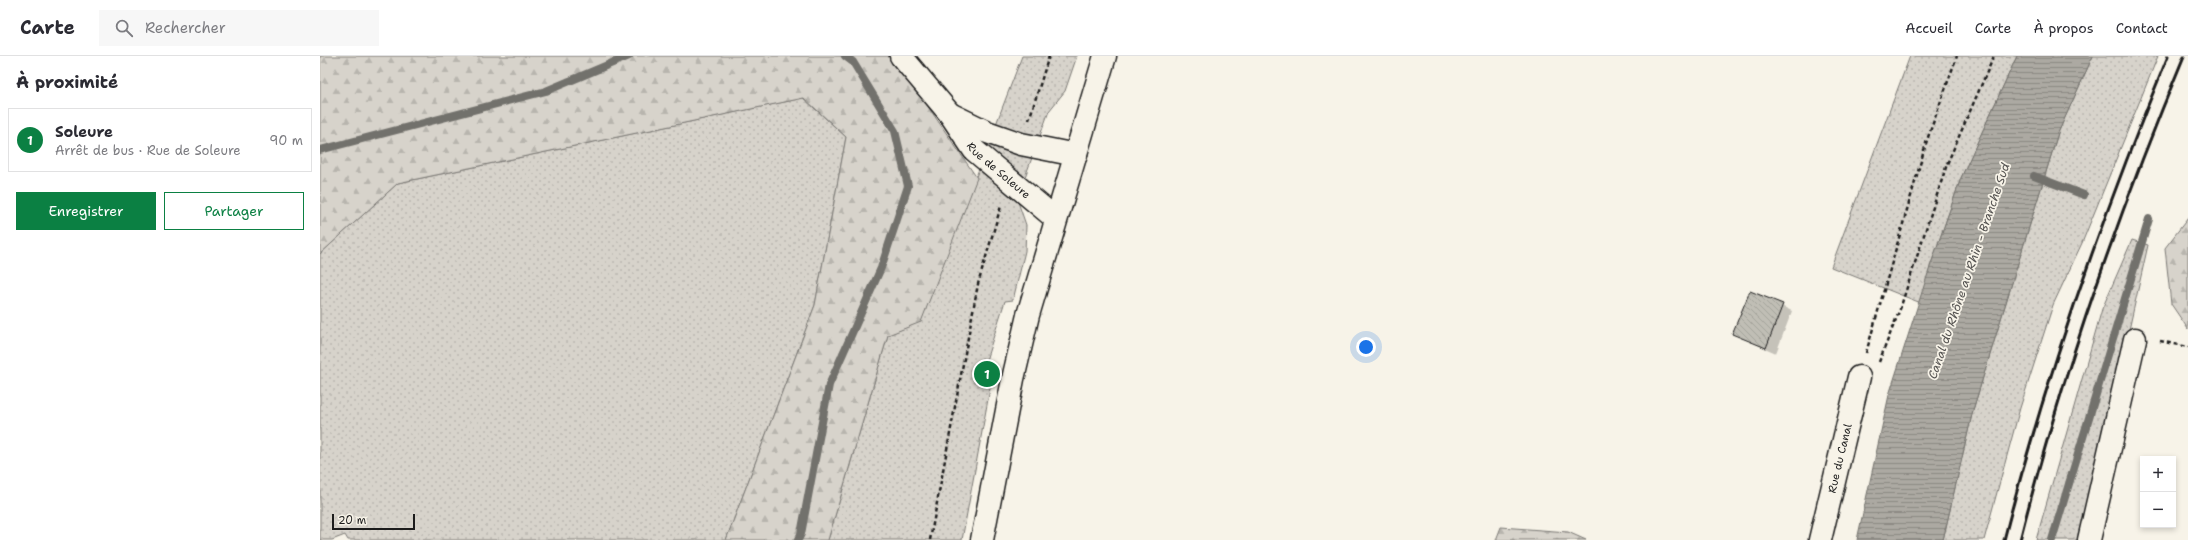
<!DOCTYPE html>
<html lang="fr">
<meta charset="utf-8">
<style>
body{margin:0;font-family:"Shantell Sans",sans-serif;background:#f7f7f7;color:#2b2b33}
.controls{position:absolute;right:12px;bottom:12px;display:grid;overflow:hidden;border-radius:0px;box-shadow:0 2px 6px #0003}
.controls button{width:36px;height:36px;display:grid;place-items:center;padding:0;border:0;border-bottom:1px solid #e1e1e2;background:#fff;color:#2b2b33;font:20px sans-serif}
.scale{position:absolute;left:12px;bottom:10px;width:83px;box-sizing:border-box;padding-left:4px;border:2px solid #1c1c1c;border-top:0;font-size:11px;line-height:14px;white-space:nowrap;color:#1c1c1c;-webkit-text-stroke:3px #f7f3e8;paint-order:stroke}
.you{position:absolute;left:1046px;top:291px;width:14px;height:14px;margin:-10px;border:3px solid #fff;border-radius:50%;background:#1a73e8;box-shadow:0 0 0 6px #1a73e833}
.badge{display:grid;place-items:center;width:26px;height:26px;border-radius:50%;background:#0b8043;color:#fff;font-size:13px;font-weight:700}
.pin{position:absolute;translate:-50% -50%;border:2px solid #fff;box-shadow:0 1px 4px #0006}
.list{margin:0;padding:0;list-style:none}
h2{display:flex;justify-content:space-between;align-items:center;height:52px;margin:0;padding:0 16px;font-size:17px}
h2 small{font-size:13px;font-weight:400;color:#7c7c81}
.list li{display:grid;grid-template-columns:26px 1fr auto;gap:12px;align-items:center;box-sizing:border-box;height:64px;margin:0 8px 8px;padding:0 8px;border:1px solid #e1e1e2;border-radius:0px}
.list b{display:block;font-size:15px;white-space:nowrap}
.list p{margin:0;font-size:13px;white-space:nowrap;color:#7c7c81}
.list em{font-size:13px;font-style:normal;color:#7c7c81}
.actions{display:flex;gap:8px;padding:12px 16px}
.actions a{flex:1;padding:9px 0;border:1px solid #0b8043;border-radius:0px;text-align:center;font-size:14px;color:#0b8043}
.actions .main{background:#0b8043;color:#fff}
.icon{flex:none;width:22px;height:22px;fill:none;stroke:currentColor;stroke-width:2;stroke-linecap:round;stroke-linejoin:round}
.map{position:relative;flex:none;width:1868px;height:484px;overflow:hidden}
header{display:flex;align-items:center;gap:24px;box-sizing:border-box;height:56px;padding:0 20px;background:#fff;border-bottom:1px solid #e1e1e2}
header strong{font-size:19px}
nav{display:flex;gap:22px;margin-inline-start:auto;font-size:14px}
.search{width:280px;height:36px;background:#f7f7f7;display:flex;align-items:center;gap:10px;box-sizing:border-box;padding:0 14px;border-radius:0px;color:#7c7c81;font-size:15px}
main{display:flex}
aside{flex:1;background:#fff}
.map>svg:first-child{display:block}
</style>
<header>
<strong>Carte</strong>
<div class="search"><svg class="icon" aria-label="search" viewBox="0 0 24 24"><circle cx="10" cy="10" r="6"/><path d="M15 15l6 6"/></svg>Rechercher</div>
<nav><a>Accueil</a><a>Carte</a><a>À propos</a><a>Contact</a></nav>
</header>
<main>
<aside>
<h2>À proximité<small></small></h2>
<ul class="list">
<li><span class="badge">1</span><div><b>Soleure</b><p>Arrêt de bus · Rue de Soleure</p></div><em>90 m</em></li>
</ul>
<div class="actions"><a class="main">Enregistrer</a><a>Partager</a></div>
</aside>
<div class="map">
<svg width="1868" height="484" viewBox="0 0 1868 484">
<defs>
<pattern id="grass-dots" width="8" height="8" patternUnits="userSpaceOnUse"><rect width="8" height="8" fill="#d7d3cb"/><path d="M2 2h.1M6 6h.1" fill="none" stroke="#b8b5ae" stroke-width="1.8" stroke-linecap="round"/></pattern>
<pattern id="forest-firs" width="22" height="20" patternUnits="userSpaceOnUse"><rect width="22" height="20" fill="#d7d3cb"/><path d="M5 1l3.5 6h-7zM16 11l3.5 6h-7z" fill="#b8b5ae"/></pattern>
<pattern id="water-rules" width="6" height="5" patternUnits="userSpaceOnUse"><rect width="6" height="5" fill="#aca9a2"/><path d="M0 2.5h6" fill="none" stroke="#8b8983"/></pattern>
<pattern id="building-back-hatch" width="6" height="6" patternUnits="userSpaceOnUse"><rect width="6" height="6" fill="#c0beb5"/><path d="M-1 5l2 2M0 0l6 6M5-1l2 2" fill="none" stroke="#a4a39b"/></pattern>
</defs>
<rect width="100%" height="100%" fill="#f7f3e8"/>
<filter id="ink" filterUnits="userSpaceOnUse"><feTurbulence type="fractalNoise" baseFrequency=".025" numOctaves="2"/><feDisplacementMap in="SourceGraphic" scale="8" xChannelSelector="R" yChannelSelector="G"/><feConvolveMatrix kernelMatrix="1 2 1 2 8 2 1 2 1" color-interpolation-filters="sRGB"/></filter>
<g filter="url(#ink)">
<g fill="url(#grass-dots)" stroke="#7a7874">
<path d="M702,0H757L745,35L729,55L697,143L706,169L705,195L693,244L685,245L660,323L671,327L642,484H508L568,279L601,265Z"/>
<path d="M1590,0H1697L1641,122L1611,208L1601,247L1511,211Z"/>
<path d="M1773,0H1838L1762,187L1733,249L1700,352L1664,484H1623L1653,354L1738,77Z"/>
<path d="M483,42L526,81L495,249L406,484H28L25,479L12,484H0V198L78,127Z"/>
<path d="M1812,184L1828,189L1762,484H1716L1782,253Z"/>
</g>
<g fill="url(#forest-firs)" stroke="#7a7874">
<path d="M0,0H568L585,17L657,122L601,266L568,279L508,484H406L495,249L526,81L484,42L78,127L0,198Z"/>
<path d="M1868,162V273L1851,248L1845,192Z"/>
<path d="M1181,471L1248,476L1266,484H1176Z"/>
</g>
<path fill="url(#water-rules)" stroke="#72716c" d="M1697,0H1773L1738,77L1653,354L1623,484H1537L1569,339L1611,208L1641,122Z"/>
<path fill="#0003" d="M1431,236L1472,255L1456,297L1413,278Z"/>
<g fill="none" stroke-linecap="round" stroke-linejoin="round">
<g stroke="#72716c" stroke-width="8">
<path d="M0,94L226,35L309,0"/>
<path d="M1714,120L1764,139"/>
<path d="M478,484L481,478L509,329L561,212L588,130L575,75L533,6L525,0"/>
<path d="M1732,484L1829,163"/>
</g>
</g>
<path fill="url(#building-back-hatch)" stroke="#1c1c1c" d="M1430,235L1463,248L1446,292L1412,278Z"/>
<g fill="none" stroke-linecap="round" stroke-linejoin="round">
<g stroke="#1c1c1c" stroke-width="25">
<g id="minor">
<path id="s1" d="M581,0L630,58L654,94L736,163"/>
<path d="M630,58L667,76L701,88L756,99"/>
<path id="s2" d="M1500,484L1539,321"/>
<path d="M1769,484L1815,283"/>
</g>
</g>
<g stroke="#1c1c1c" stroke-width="25">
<path id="major" d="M662,484L693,323L708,259L785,0"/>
</g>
<g stroke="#1c1c1c" stroke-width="2.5" stroke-dasharray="4 3" stroke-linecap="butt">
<path d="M709,64L729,0"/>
<path d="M1840,285L1868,291"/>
<path d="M1546,297L1607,84L1637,0"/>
<path d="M1559,306L1580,253L1627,108L1674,0"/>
<path d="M610,484L658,228L681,150"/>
</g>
<use href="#minor" stroke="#f7f3e8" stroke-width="22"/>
<use href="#major" stroke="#f7f3e8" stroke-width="22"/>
<g stroke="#1c1c1c" stroke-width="3">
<path d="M1684,484C1726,318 1783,158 1848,0"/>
<path d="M1700,484C1742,318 1798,158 1864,0"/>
</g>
</g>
</g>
<g text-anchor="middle" stroke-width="3.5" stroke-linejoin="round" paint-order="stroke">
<g font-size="11" fill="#1c1c1c" stroke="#f7f3e8">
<text dy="4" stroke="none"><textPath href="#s1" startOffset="151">Rue de Soleure</textPath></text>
<text dy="4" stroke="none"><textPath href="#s2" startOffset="84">Rue du Canal</textPath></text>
</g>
<g font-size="12" font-style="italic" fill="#565452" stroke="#f7f3e8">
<text transform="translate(1649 215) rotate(-71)" y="4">Canal du Rhône au Rhin - Branche Sud</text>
</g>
</g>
</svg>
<div class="controls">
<button>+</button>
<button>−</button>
</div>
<div class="scale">20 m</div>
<div class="you"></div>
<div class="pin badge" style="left:667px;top:318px">1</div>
</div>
</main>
